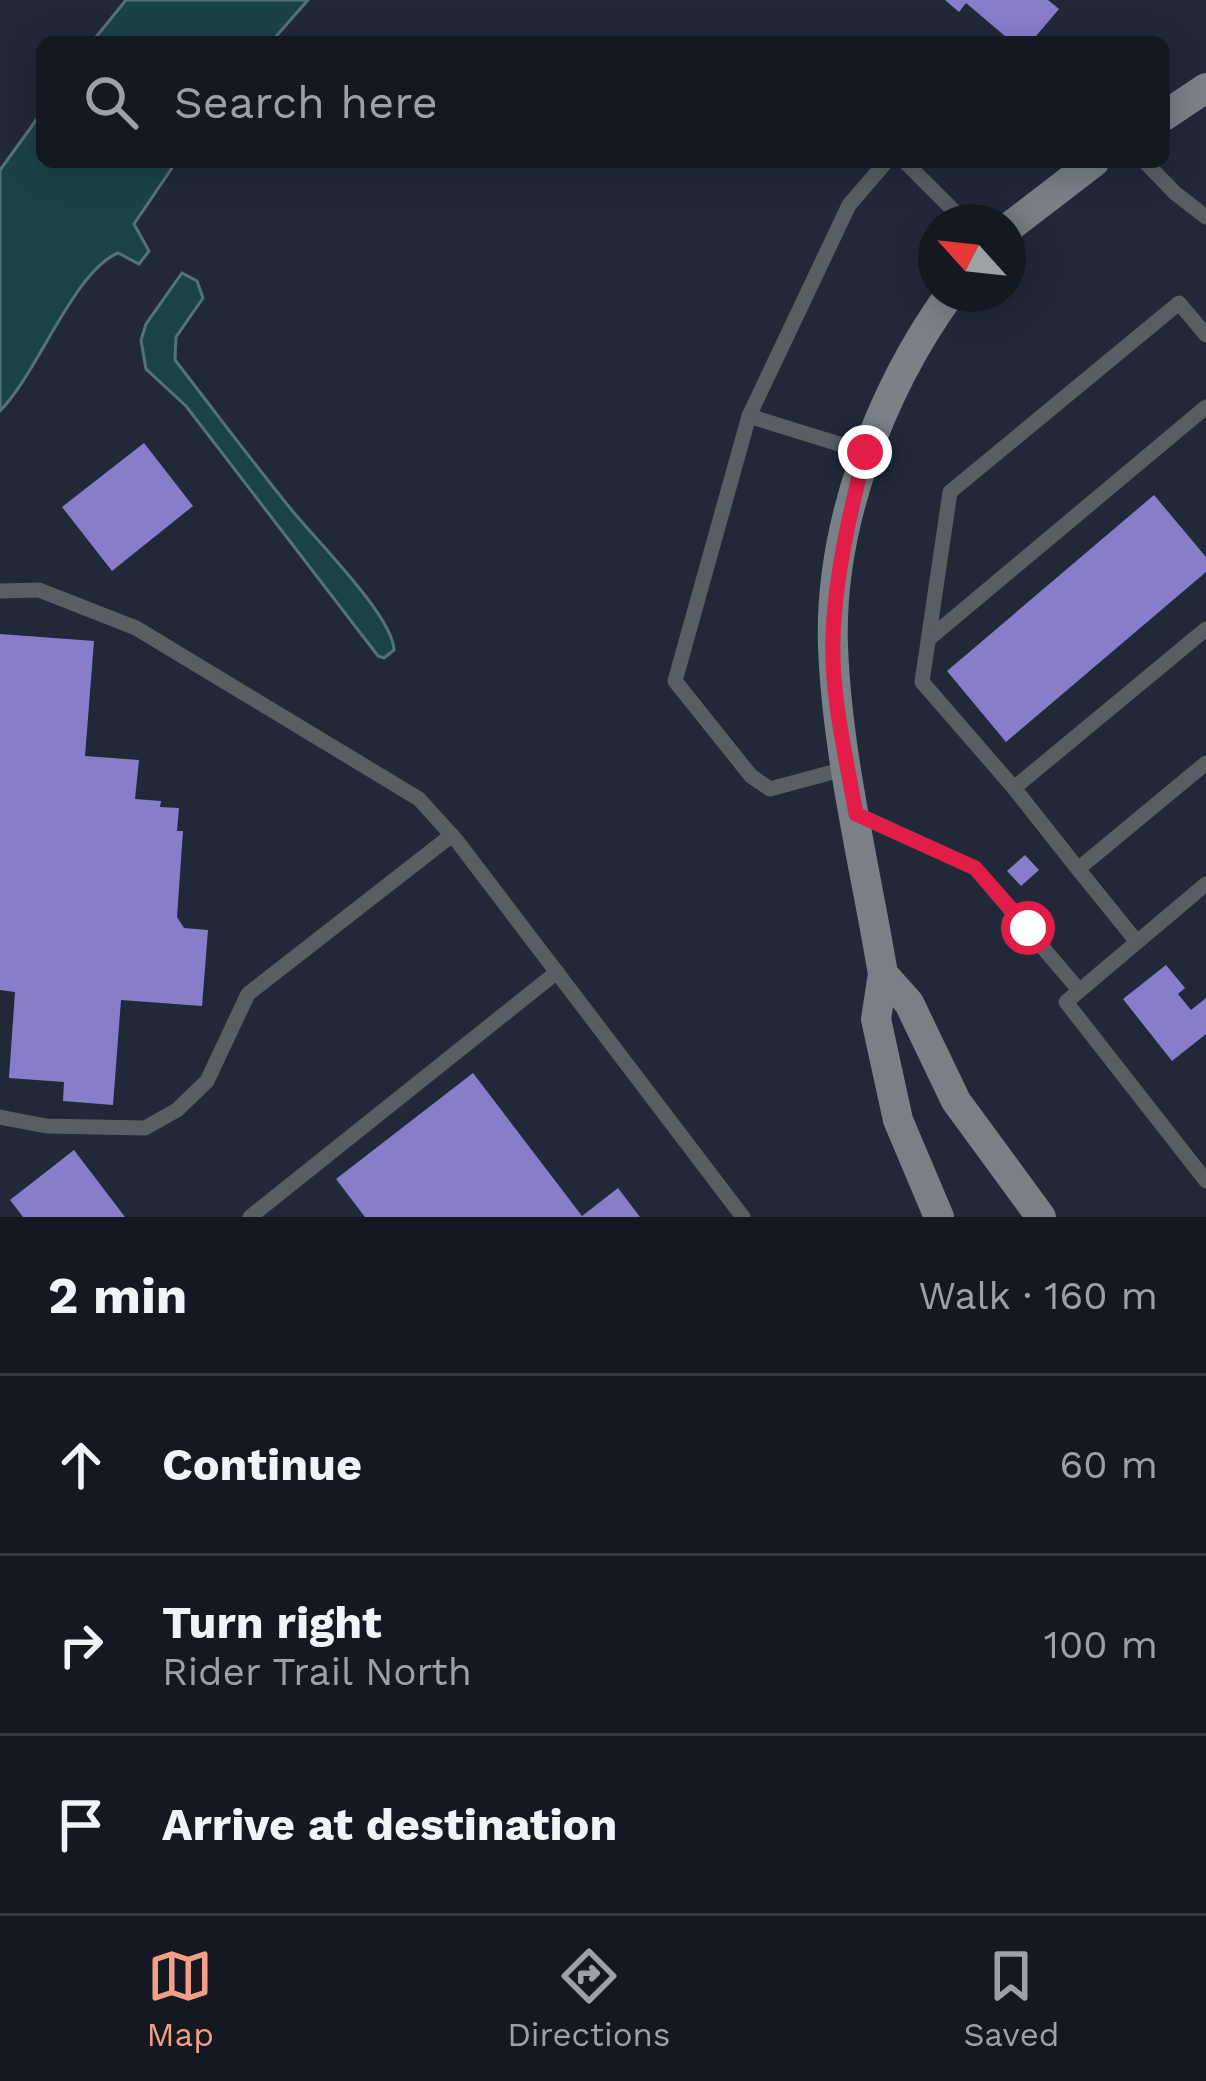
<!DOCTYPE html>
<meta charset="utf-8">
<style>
body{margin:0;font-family:"Work Sans",sans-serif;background:#1d2129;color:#f1f3f6}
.compass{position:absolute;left:918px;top:204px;width:108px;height:108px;border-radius:50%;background:#141820;box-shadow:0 6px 30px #0003;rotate:297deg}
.stop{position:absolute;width:36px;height:36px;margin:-27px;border:9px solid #e11d48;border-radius:50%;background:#fff}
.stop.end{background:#e11d48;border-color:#fff;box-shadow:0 3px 12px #0008}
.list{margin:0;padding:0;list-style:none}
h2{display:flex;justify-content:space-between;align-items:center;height:156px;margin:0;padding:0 48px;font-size:51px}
h2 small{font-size:39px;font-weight:400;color:#9da0a5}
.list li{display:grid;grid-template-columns:78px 1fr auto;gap:36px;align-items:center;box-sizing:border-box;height:180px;padding:0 48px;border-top:3px solid #33373e}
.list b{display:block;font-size:45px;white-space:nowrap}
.list p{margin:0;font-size:39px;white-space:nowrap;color:#9da0a5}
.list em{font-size:39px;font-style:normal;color:#9da0a5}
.icon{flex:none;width:66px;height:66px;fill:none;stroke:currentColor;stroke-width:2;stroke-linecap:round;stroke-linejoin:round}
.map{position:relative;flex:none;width:1206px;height:1217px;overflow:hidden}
.search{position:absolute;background:#141820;box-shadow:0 6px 30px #0003;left:36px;right:36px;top:36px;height:132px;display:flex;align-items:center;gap:30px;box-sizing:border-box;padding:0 42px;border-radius:18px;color:#9da0a5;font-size:45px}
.sheet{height:696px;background:#141820}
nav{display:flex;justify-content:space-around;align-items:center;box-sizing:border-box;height:168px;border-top:3px solid #33373e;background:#141820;font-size:33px;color:#9da0a5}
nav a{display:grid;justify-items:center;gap:6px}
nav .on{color:#f39f85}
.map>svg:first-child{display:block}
</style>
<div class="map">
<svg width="1206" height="1217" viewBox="0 0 1206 1217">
<rect width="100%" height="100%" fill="#1a202b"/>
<path fill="#212939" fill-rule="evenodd" d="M0,0H1206V1217H0ZM42,42H1164V162H42ZM936,222H1008V294H936Z"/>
<g fill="#1a4349" stroke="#547278" stroke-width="3">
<path d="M126,0H308L271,42H92Z"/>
<path d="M42,112V162H176L134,224L149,251L139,264L118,253C74,271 37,374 0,411V170Z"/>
<path d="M182,273L197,281L203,298L176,337L175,360C213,409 251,460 290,508C314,538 393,616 394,650L384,658L378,656L186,406L146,369L141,340L146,324Z"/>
</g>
<g fill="#887dcb">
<path d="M945,0H1048L1059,9L1031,42H1012L966,3L959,12Z"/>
<path d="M144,443L193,506L112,571L62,507Z"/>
<path d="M1154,495L1206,557V572L1006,742L947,671Z"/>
<path d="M0,634L94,641L85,756L139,760L135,799L161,801L160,807L179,808L177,831H183L177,917L184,928L208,930L202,1006L121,1000L113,1105L63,1101L64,1082L9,1078L15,992L0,990Z"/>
<path d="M1025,855L1039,870L1021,886L1007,871Z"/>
<path d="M1166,965L1185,988L1178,994L1191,1010L1206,998V1034L1172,1061L1123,999Z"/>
<path d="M473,1073L582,1216L618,1188L640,1217H365L336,1179Z"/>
<path d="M74,1150L125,1217H23L10,1200Z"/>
</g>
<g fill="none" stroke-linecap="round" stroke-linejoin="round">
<g stroke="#585e62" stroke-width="15">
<path d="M905,162L965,222"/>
<path d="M1145,162L1175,193L1206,217"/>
<path d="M1206,335L1179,303L950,492L922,682L1014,788L1206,629"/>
<path d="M749,416L865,452"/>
<path d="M0,591L39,590L136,628L419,799L457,841L743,1217"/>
<path d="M931,637L1206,407"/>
<path d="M848,768L770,789L751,776L675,681L749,416L849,205L886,162"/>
<path d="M1014,788L1078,869"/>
<path d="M856,814L975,868L1079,990"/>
<path d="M1206,884L1066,1002L1206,1181"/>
<path d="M1137,942L1078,869L1206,763"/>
<path d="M0,1117L46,1126L145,1128L177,1110L207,1081L248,994L452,835"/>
<path d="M250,1217L557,972"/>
</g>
<g stroke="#778187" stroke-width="30">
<path d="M1164,116L1206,88"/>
<path d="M1008,228L1094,162"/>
<path d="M883,974L909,1003L956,1101L1041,1217"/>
<path d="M939,1217L898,1120L876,1019L883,974C865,866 837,755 833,646C829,525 880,391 950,294"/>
</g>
</g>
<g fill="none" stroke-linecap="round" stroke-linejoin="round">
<path stroke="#e11d48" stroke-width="15" d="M865,452C850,514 835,574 833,637C831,696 846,757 856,814L975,868L1028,928"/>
</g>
</svg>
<svg class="compass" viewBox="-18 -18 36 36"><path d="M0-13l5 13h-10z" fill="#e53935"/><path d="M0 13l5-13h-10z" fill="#9da0a5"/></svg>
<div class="stop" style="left:1028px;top:928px"></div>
<div class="stop end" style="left:865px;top:452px"></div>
<div class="search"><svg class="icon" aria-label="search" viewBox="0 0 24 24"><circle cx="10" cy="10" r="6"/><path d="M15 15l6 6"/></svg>Search here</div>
</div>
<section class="sheet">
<h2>2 min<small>Walk · 160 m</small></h2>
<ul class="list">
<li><svg class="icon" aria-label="ahead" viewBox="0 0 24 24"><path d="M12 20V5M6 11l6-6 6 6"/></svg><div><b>Continue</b></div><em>60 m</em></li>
<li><svg class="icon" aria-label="right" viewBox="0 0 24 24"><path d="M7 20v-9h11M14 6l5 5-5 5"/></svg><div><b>Turn right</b><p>Rider Trail North</p></div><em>100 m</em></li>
<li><svg class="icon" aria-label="arrive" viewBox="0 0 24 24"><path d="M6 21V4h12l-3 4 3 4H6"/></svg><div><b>Arrive at destination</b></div></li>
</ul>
</section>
<nav>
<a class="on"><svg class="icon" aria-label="map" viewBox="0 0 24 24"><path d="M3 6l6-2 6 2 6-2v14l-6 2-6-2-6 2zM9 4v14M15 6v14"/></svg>Map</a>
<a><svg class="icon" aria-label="directions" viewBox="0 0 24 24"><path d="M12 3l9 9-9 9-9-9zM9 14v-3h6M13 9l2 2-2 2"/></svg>Directions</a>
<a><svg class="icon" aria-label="saved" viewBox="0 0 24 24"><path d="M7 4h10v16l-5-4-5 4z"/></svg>Saved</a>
</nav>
